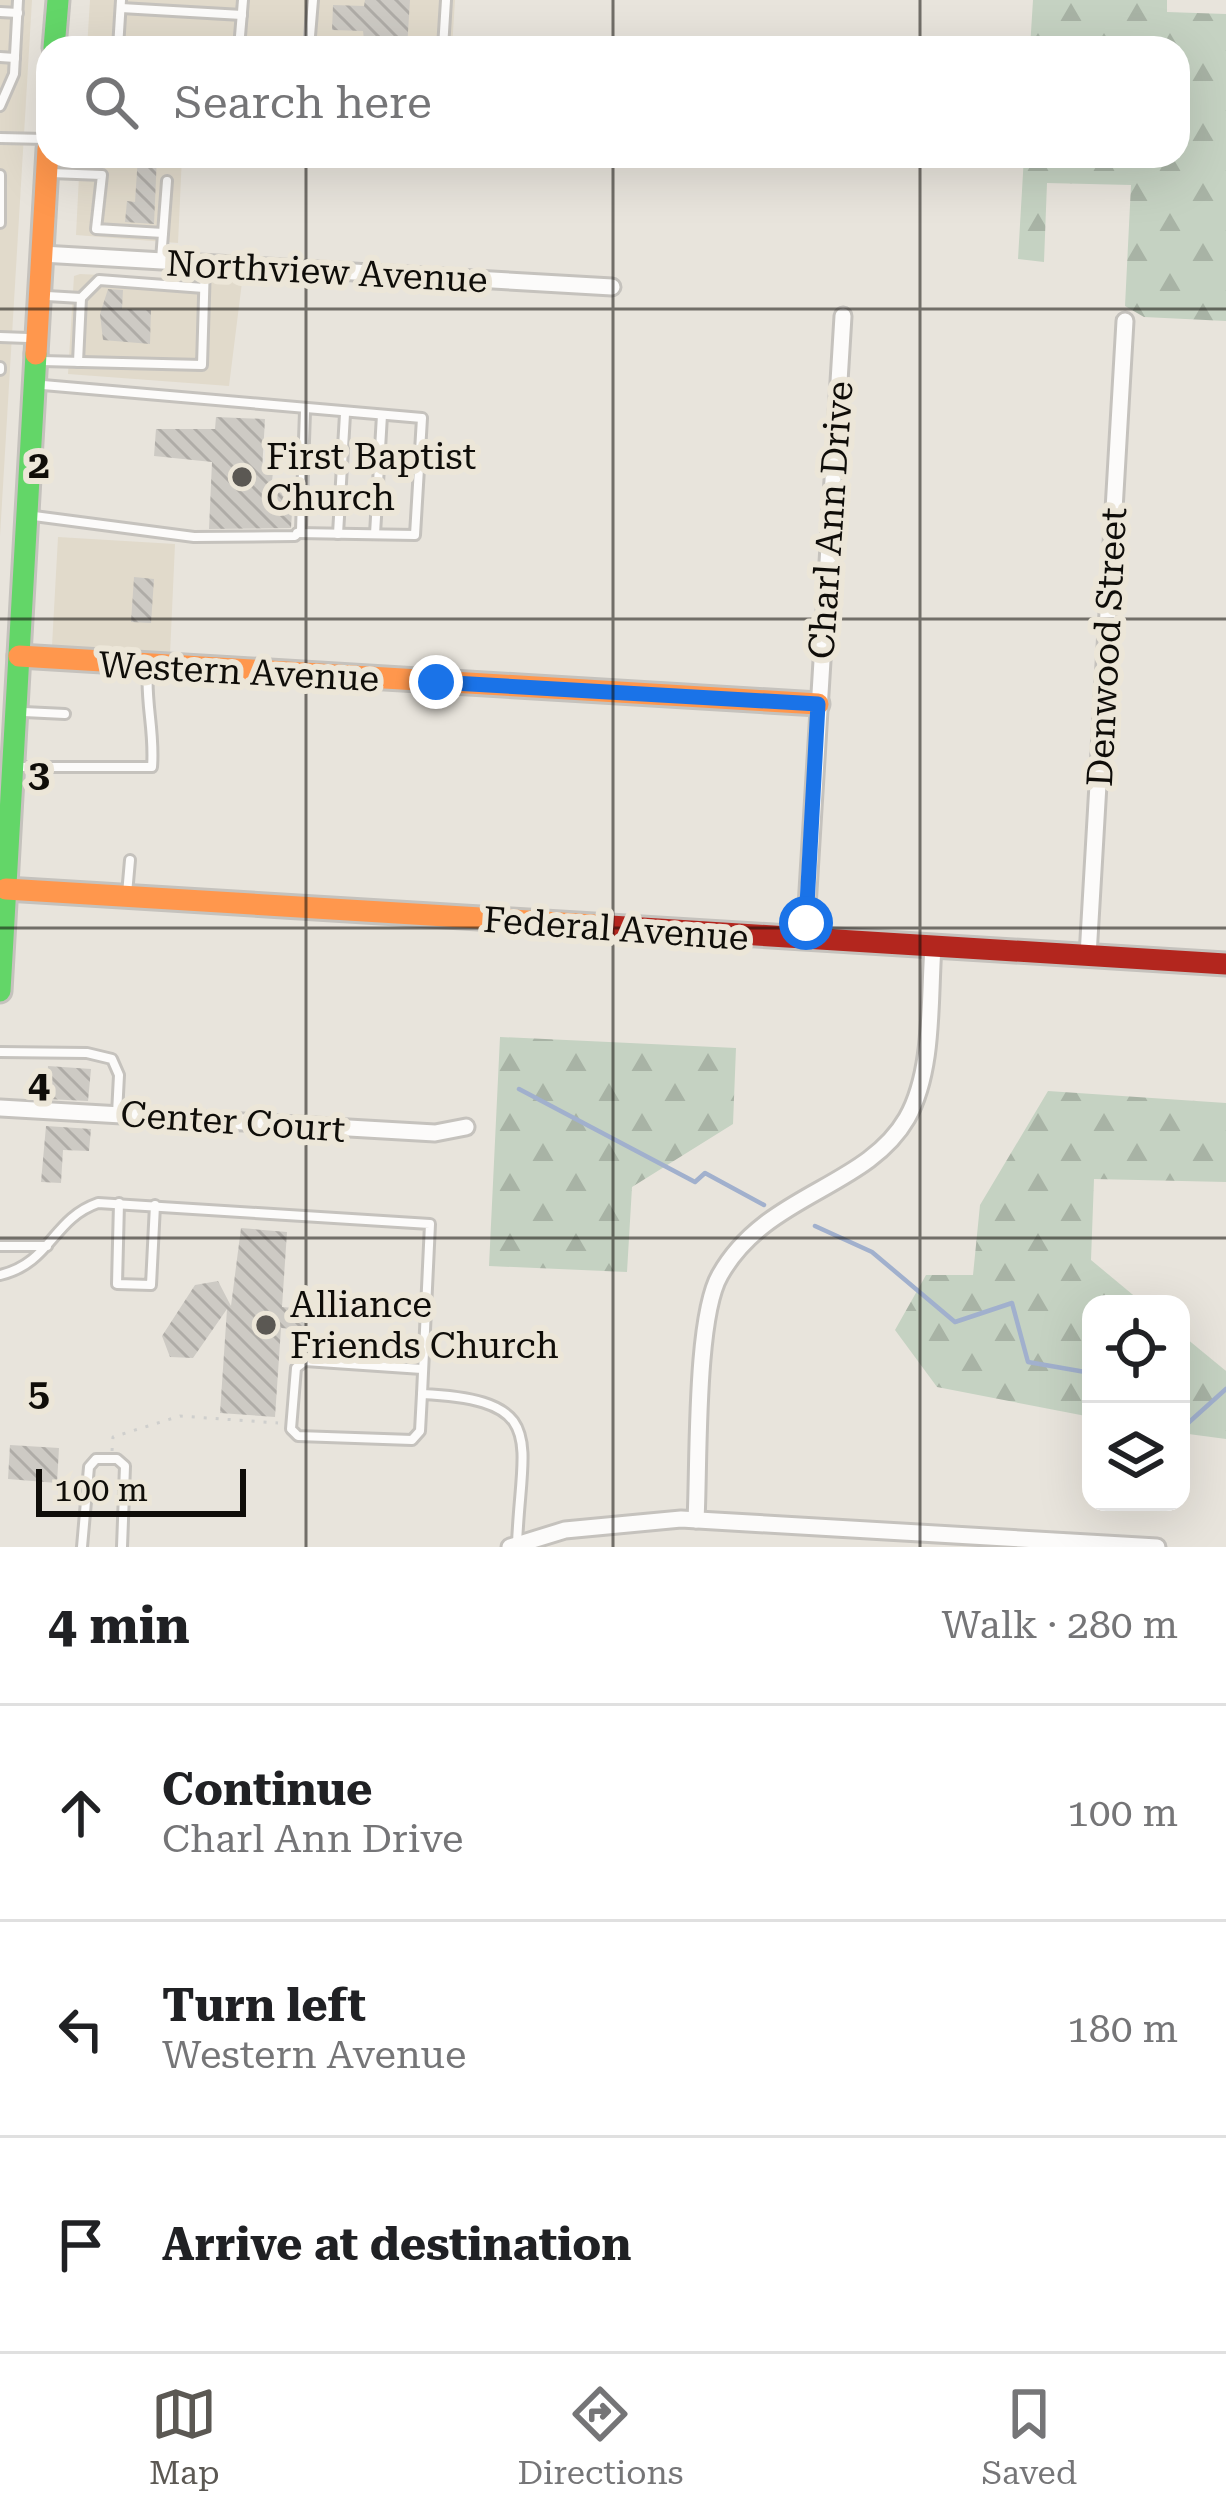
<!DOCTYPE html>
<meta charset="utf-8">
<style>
body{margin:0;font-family:"Roboto Serif",serif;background:#f2f2f2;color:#202124}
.controls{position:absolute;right:36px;bottom:36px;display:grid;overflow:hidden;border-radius:24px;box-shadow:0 12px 48px #0002}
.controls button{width:108px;height:108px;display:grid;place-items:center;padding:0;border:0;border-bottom:3px solid #e0e0e0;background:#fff;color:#202124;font:60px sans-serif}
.scale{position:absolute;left:36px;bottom:30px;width:210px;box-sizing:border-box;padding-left:12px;border:6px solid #0f0d09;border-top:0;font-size:33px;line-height:42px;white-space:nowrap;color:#0f0d09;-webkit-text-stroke:9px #ece6d8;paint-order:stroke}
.stop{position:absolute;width:36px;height:36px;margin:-27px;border:9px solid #1a73e8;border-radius:50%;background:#fff}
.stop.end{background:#1a73e8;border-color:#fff;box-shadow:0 3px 12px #0008}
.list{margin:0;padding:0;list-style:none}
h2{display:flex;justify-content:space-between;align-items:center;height:156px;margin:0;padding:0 48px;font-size:51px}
h2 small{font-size:39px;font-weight:400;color:#757577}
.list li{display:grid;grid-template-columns:78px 1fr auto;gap:36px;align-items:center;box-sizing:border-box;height:216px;padding:0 48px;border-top:3px solid #e0e0e0}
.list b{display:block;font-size:45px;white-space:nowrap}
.list p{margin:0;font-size:39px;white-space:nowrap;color:#757577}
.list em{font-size:39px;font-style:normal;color:#757577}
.icon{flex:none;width:66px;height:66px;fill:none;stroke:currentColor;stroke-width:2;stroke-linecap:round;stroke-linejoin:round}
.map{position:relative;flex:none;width:1226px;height:1547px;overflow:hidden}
.search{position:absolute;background:#fff;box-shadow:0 12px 48px #0002;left:36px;right:36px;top:36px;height:132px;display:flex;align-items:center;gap:30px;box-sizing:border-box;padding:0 42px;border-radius:36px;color:#757577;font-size:45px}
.sheet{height:804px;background:#fff}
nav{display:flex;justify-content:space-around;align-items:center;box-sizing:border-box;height:168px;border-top:3px solid #e0e0e0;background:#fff;font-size:33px;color:#757577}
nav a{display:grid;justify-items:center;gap:6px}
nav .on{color:#5b5853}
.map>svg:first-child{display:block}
</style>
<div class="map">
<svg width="1226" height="1547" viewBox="0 0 1226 1547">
<defs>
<pattern id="forest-firs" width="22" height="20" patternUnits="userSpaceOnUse" patternTransform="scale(3)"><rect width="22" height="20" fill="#c5d2c2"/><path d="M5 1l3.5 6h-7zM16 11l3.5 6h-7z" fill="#a8b3a5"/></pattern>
<pattern id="building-back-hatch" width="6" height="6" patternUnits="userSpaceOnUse" patternTransform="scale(3)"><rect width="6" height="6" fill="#cdcac4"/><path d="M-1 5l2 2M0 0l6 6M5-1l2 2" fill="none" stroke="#afaca7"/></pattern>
</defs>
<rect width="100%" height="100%" fill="#e8e4dc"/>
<g fill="#e1dacb">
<path d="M0,0H32L0,536Z"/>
<path d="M90,0H455L452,48H87Z"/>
<path d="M80,156H182L178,243L76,235Z"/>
<path d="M80,274L242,282L229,386L68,374L74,276Z"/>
<path d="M58,537L175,544L170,655L52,646Z"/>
</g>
<g fill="url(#forest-firs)">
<path d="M1033,0H1167V12L1226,14V321L1144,317L1125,306L1131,185L1047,183L1044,262L1018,259L1024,156H1178V48H1030Z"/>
<path d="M500,1037L736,1048L733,1124L632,1187L627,1272L489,1266Z"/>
<path d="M1048,1091L1226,1103V1182L1094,1179L1091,1260L1144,1304H1091V1417L937,1387L895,1330L926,1275H973L980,1205Z"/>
<path d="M1181,1334L1226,1371V1439L1181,1433Z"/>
</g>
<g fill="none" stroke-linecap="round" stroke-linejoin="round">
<g stroke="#a1b0cd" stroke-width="4.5">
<path d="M519,1089L695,1182L705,1173L764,1205"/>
<path d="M815,1226L872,1252L955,1322L1012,1303L1028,1362L1091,1373"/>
<path d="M1181,1420L1187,1424L1226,1389"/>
</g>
</g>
<g fill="url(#building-back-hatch)">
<path d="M365,0H410L407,48H365L363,31L332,30L333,5L364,6Z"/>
<path d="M138,156H157L154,224L125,222L127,201L135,202Z"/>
<path d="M108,289L123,290L122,309L151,310L150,344L103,340L100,314Z"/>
<path d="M216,417L265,419L262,471L273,472L272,481L294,482L291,528L209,529L212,462L154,456L156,429H215Z"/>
<path d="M134,577L154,579L151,623L131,622Z"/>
<path d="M48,1066L91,1069L88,1101L46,1099Z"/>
<path d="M46,1126L91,1129L89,1151L63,1150L61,1183L41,1182Z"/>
<path d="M241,1228L287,1232L282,1307L307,1309L305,1330L281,1328L275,1417L220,1413L227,1309L193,1358L170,1357L162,1336L195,1285L218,1281L231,1306Z"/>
<path d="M10,1445L59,1448L57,1483L8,1479Z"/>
</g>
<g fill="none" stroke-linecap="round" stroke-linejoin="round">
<g stroke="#c5c2bd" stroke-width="14">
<g id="lane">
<path d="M121,8L242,15"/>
<path d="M0,12L18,13"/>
<path d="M62,47L92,48"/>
<path d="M118,48L121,0"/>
<path d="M239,48L243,0"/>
<path d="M309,48L313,0"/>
<path d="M443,48L446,0"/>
<path d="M0,57L15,58"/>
<path d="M0,106L14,74L18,0"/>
<path d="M0,138L46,139"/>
<path d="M389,156H437"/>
<path d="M51,173L102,175L96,229L163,233"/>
<path d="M0,175V223"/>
<path d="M161,260L167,181"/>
<path d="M47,296L81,298"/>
<path d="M0,337L28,338"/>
<path d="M42,361L202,365L205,264"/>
<path d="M78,362L81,298L99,280L204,288"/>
<path d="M0,367V370"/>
<path d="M43,385L422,418L415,535L297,533"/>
<path d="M34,516L194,537L295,536L301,530L305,411"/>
<path d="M338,534L345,414"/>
<path d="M375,534L382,415"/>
<path d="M24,712L65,714"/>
<path d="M17,767H152C155,731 145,703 148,668"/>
<path d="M127,894L130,860"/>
<path d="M0,1052L87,1053L112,1059L119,1075L117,1114"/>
<path d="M119,1203L117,1284L151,1285L155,1205"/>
<path d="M0,1246H47"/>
<path d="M0,1275C51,1263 52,1219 98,1203L430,1224L422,1394C550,1400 521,1440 517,1544"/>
<path d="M422,1369L305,1361L296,1368L291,1429L298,1436L412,1440L420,1431L422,1394"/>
<path d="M82,1547L89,1467L96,1459H117L125,1466L122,1547"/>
</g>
</g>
<g stroke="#c5c2bd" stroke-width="21">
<g id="street">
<path d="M42,254L612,287"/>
<path d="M805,940L843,316"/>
<path d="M1088,956L1125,321"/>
<path d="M0,1108L435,1133L466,1127"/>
<path d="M696,1520C699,1465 695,1318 720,1275C766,1193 866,1189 907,1118C934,1070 929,1000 933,947"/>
<path d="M510,1547L565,1530L681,1519L1157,1547"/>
</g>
</g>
<g stroke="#c5c2bd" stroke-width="27">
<g id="fast">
<path d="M54,48L58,0"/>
<path d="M0,991L36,354"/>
</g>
</g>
<g stroke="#c5c2bd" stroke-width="27">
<g id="slow">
<path d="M36,354L48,149"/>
<path d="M19,656L818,704"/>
<path d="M6,889L610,926"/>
</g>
</g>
<g stroke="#c5c2bd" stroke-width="27">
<path id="jam" d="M610,926L1226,964"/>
</g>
<path stroke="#cfcfcd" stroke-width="3" stroke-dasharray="3 9" stroke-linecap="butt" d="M112,1451L113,1437L180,1416L278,1423"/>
<use href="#lane" stroke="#fcfbfa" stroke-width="8"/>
<use href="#street" stroke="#fcfbfa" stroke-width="15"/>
<use href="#fast" stroke="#63d668" stroke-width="21"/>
<use href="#slow" stroke="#ff974d" stroke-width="21"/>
<use href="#jam" stroke="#b3261e" stroke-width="21"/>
</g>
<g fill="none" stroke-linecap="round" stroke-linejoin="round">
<path stroke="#1a73e8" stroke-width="15" d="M436,682L818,704L806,923"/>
</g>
<path fill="none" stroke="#0f0d09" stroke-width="3" stroke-opacity="0.55" d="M306,0V48M613,0V48M920,0V48M306,156V1547M613,156V1547M920,156V1547M0,309H1226M0,619H1226M0,928H1226M0,1238H1226"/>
<g fill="#5b5853" stroke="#ece6d8" stroke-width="4.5">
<circle cx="242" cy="477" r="12"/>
<circle cx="266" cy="1325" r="12"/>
</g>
<g text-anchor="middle" stroke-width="12" stroke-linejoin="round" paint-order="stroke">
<g font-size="36" fill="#0f0d09" stroke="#ece6d8">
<text transform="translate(327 271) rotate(3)" y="13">Northview Avenue</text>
<text transform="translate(830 520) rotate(-86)" y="13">Charl Ann Drive</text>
<text transform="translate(1106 647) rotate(-87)" y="13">Denwood Street</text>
<text transform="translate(239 671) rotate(3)" y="13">Western Avenue</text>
<text transform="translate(616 928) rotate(4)" y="13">Federal Avenue</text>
<text transform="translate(233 1121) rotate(4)" y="13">Center Court</text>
</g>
<g font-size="36" fill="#0f0d09" stroke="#ece6d8" text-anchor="start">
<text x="266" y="469">First Baptist<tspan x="266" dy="41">Church</tspan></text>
<text x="290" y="1317">Alliance<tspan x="290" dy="41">Friends Church</tspan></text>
</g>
</g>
<g font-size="39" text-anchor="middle" font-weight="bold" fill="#0f0d09" stroke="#ece6d8" stroke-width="12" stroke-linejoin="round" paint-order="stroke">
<text x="39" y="478">2</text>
<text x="39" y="787">3</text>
<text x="39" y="1097">4</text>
<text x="39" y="1406">5</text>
</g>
</svg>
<div class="controls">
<button><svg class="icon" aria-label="locate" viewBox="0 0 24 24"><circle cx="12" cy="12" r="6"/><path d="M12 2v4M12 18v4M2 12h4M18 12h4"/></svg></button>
<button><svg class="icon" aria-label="layers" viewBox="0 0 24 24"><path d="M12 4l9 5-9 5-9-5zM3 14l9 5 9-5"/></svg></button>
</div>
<div class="scale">100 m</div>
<div class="stop" style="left:806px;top:923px"></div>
<div class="stop end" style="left:436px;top:682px"></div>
<div class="search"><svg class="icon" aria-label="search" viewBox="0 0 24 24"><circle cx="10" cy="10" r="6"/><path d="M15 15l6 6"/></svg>Search here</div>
</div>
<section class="sheet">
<h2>4 min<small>Walk · 280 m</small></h2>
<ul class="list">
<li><svg class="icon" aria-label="ahead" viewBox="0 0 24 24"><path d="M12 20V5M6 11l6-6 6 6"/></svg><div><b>Continue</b><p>Charl Ann Drive</p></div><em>100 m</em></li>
<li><svg class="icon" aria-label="left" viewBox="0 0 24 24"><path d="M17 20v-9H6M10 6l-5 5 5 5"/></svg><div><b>Turn left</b><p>Western Avenue</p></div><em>180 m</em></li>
<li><svg class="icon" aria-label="arrive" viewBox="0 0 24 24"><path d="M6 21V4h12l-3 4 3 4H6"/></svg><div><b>Arrive at destination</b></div></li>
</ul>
</section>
<nav>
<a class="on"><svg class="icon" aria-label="map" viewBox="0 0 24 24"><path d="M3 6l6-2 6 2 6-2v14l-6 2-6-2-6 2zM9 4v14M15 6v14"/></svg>Map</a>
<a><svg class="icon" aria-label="directions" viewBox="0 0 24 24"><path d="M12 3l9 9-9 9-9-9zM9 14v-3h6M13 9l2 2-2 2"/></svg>Directions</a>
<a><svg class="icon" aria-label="saved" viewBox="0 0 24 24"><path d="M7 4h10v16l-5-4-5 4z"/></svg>Saved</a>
</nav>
